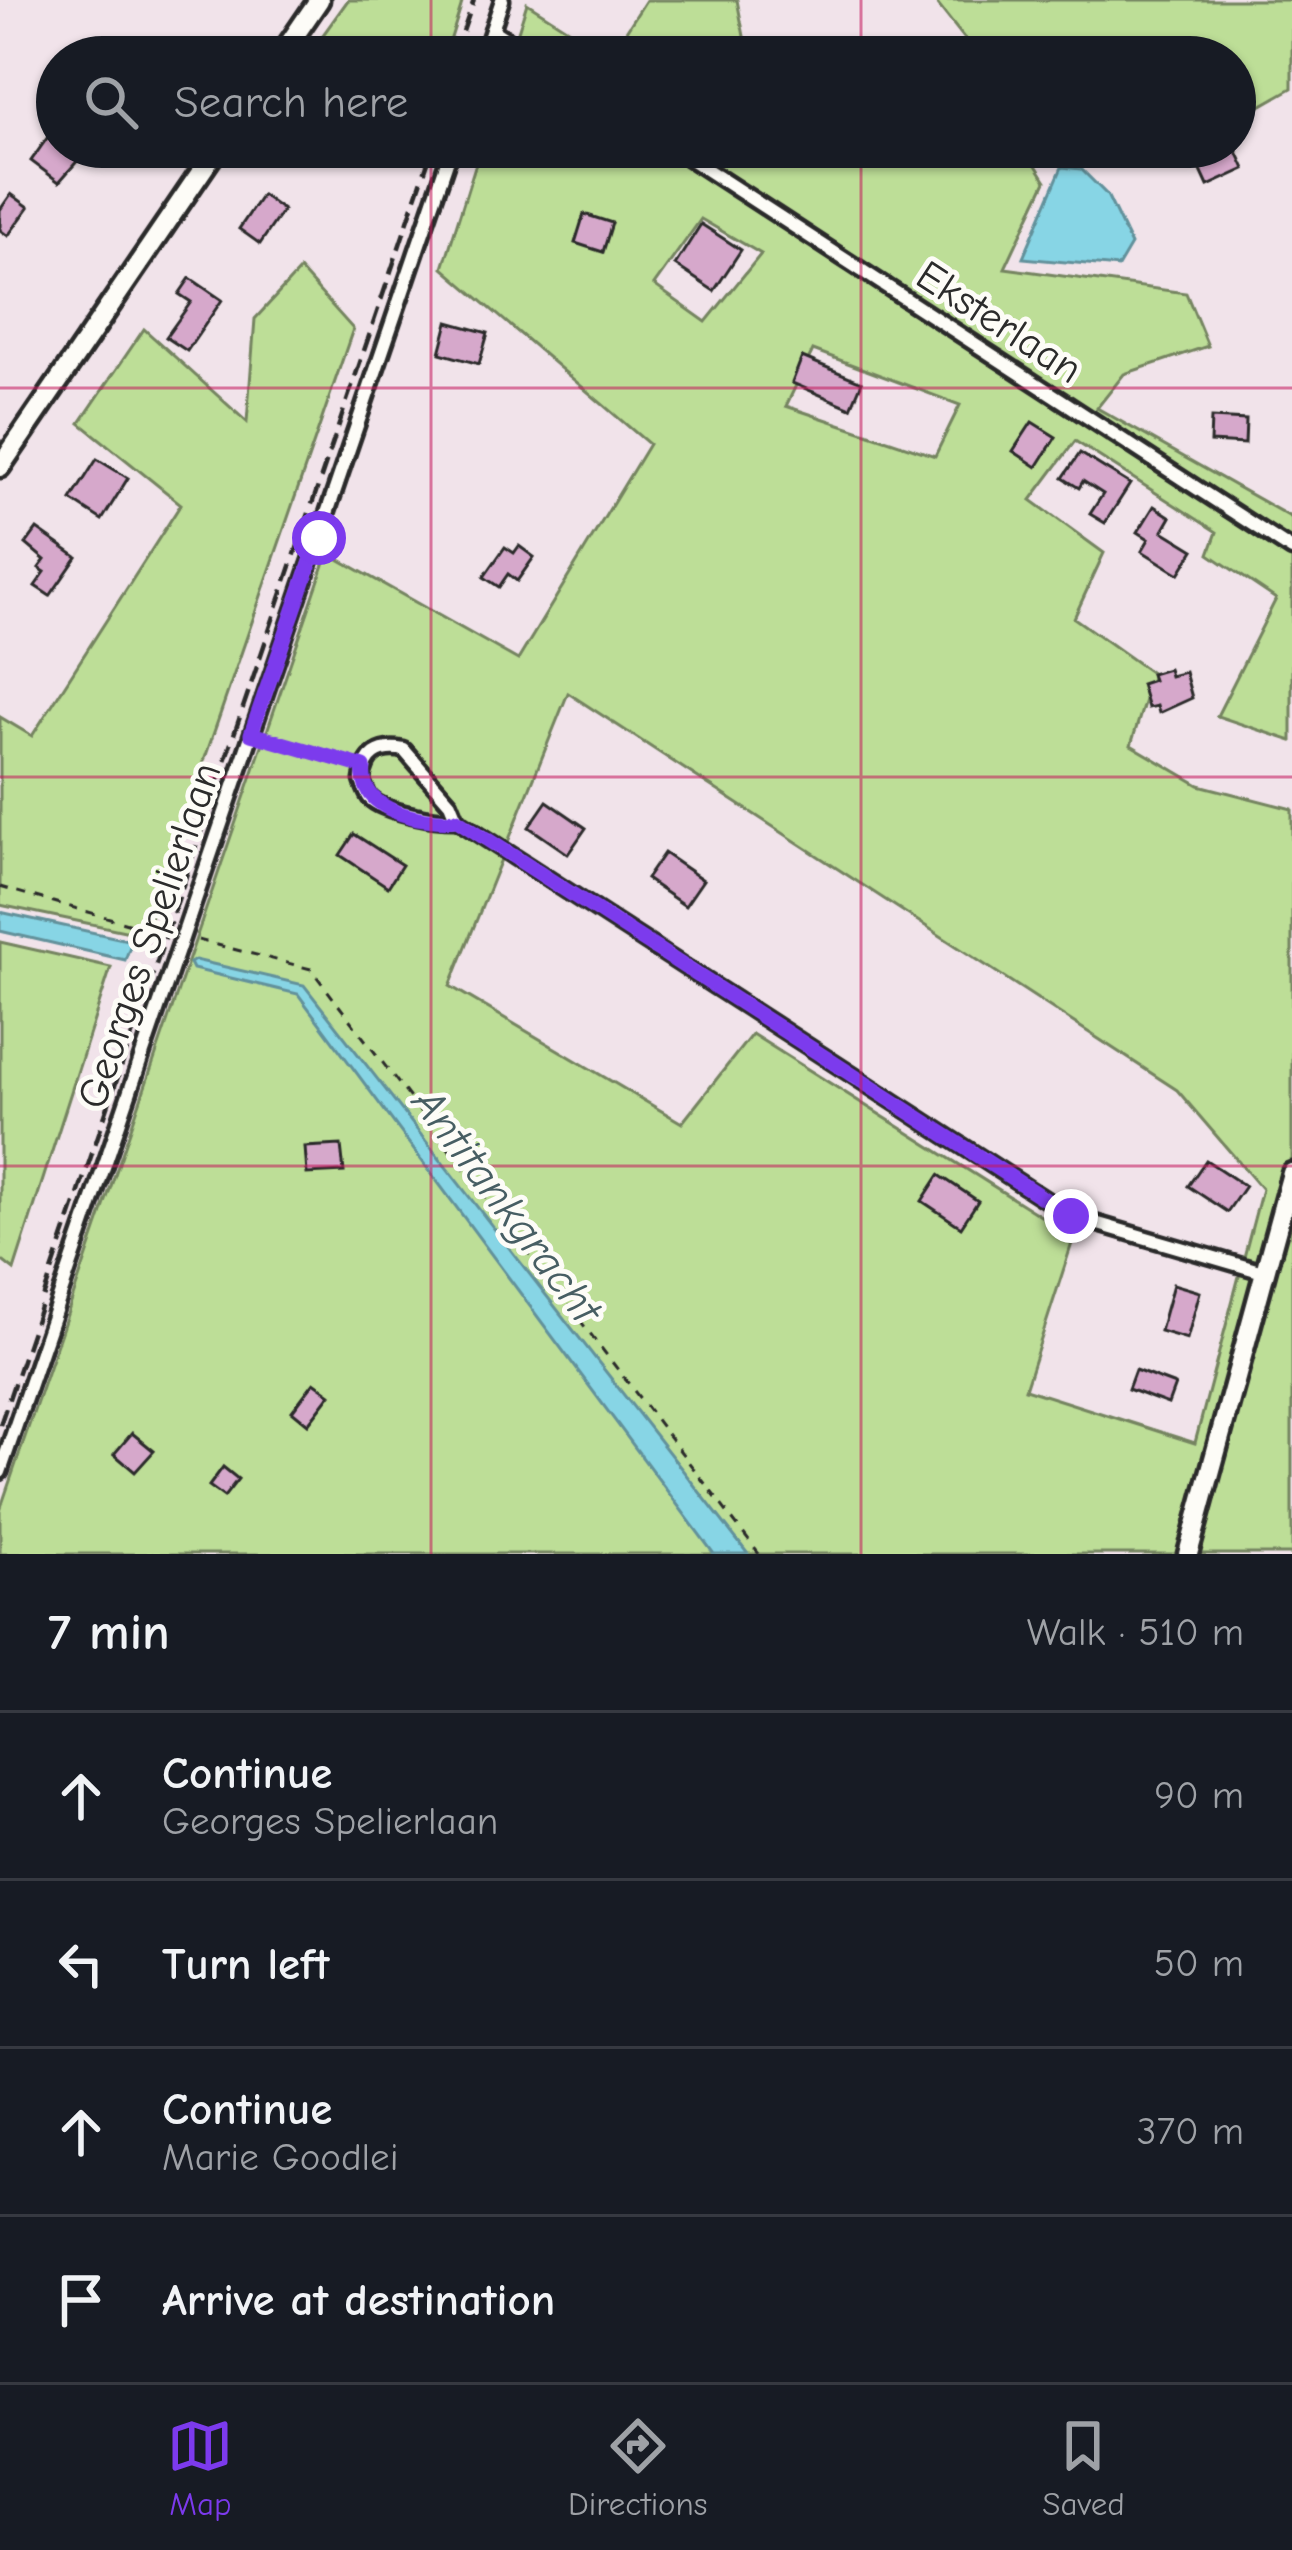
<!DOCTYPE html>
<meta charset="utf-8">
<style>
body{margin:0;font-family:"Comic Neue",sans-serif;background:#20242c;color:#f1f3f6}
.stop{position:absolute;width:36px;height:36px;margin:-27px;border:9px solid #7c3aed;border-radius:50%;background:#fff}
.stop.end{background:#7c3aed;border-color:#fff;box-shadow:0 3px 12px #0008}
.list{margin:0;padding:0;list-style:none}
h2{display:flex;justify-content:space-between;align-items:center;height:156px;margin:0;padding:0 48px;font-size:51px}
h2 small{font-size:39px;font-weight:400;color:#9ea1a6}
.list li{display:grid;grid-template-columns:78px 1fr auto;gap:36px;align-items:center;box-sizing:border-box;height:168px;padding:0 48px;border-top:3px solid #363941}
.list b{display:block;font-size:45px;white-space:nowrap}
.list p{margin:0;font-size:39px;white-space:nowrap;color:#9ea1a6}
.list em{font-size:39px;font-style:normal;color:#9ea1a6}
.icon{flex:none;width:66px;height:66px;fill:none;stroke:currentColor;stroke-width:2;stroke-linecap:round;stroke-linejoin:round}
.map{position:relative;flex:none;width:1292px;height:1554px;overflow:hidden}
.search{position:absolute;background:#171b24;box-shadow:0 3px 9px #0004;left:36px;right:36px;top:36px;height:132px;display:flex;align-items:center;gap:30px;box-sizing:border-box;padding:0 42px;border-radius:66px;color:#9ea1a6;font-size:45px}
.sheet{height:828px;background:#171b24}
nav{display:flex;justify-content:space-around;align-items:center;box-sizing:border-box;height:168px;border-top:3px solid #363941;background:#171b24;font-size:33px;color:#9ea1a6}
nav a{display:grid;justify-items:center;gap:6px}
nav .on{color:#7c3aed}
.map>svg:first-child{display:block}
</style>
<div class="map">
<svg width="1292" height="1554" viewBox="0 0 1292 1554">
<rect width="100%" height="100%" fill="#f1e3ea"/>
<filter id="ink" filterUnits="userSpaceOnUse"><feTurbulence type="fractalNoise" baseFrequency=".00833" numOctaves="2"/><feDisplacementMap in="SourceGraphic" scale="24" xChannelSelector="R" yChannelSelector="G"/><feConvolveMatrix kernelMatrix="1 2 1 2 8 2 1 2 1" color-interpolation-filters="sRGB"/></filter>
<g filter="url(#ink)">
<g fill="#bdde97" stroke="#748461" stroke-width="3" fill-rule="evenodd">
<path d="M348,0H463L445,57H307Z"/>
<path d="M646,0H737L748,57H510L527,3L610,56Z"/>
<path d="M934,0H1292V88L1255,109L1235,101V57H979Z"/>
<path d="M481,147H1009L1029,154L1046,181L1005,268L1186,293L1208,346L1124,374L1097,408L1292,518V741L1217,716L1276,599L1209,554L1217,532L1075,441L1031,500L1104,553L1074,618L1153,674L1131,745L1199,785L1292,809V1554H0V1510L328,553L518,660L649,444L443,268ZM701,219L761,254L706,322L654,285ZM813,350L960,405L935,456L786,406ZM568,693L1177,1090L1262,1189L1195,1443L1025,1389L1074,1237L752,1034L682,1123L450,986Z"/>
<path d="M300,270L353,329L144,935L0,905V717L32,736L181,504L80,423L144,329L247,422L255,319Z"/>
<path d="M0,942L111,967L14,1270L0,1259Z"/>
</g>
<g fill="#87d5e5" stroke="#62919b" stroke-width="3">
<path d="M1062,167L1081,169L1107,195L1131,245L1118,267L1023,258Z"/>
<path d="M0,912L132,941L125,960L0,931Z"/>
<path d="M195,960L304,985L748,1554H714L298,994L193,969L190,963Z"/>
</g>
<g fill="#d6a8cb" stroke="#2b2b2b" stroke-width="3">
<path d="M57,124V147H82L77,155L80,158L59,182L31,161Z"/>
<path d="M1235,147L1245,169L1208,186L1191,149Z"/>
<path d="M11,194L29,207L8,236L0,230V210Z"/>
<path d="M262,195L283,210L260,244L239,229Z"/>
<path d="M584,214L612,223L603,252L575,243Z"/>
<path d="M701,224L741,250L714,291L675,265Z"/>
<path d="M190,278L222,300L187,351L166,337L191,302L179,294Z"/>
<path d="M448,322L488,333L479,364L440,353Z"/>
<path d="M802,357L862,382L851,408L792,383Z"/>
<path d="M1211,418L1246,420L1245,444L1210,442Z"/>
<path d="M1032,422L1056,437L1037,467L1013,451Z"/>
<path d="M1080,453L1130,484L1105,523L1090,514L1103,494L1083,481L1079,488L1063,478Z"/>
<path d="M97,459L128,478L102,520L71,500Z"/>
<path d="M1154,506L1171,517L1163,531L1194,550L1179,574L1142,551L1149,539L1138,532Z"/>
<path d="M37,529L77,557L50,596L35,586L45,572L39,568L45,560L26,544Z"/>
<path d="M519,546L534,557L517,581L508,574L499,587L484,577L505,547L514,553Z"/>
<path d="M1168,669L1170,676L1185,672L1192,698L1159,713L1157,706L1148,708L1141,684L1153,680L1151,674Z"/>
<path d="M547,801L586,828L568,854L529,827Z"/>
<path d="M354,834L402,865L388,887L340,855Z"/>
<path d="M664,853L703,880L685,906L646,879Z"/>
<path d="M341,1145L344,1172L307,1174L305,1147Z"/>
<path d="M1206,1160L1245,1186L1227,1212L1188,1186Z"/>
<path d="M939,1175L978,1201L961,1227L922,1201Z"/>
<path d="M1173,1284L1200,1292L1187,1339L1160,1331Z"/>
<path d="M1135,1370L1175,1385L1168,1404L1128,1389Z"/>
<path d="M314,1382L331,1394L308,1424L292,1411Z"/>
<path d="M132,1433L154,1451L135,1472L114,1454Z"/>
<path d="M223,1467L238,1479L224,1497L209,1486Z"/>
</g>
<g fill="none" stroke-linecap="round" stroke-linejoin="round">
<g stroke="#2b2b2b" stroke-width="21">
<g id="street">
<path d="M492,30L533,57"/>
<path d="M483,57L502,0"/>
<path d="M672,147L1292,550"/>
<path d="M457,820C438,821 383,812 370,798C368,796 363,784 362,780C365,755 379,745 404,750L450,803L457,820L1071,1216L1263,1272"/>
<path d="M0,1472L452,147"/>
</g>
</g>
<g stroke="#2b2b2b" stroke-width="27">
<g id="secondary">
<path d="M280,57L319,0"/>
<path d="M0,467L218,147"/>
<path d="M1188,1554L1292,1173"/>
</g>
</g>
<g stroke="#2b2b2b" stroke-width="3" stroke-dasharray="9 9" stroke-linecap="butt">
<path d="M268,739L350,763"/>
<path d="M0,887L131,924"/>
<path d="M198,940L311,969L759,1554"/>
</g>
<use href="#street" stroke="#fdfcf7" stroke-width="12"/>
<use href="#secondary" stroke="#fdfcf7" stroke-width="18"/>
<g stroke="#2b2b2b" stroke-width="4.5" stroke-dasharray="18 9" stroke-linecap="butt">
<path d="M454,57L474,0"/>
<path d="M0,1425L433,147"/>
</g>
</g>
</g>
<g fill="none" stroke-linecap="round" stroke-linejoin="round" filter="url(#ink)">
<path stroke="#7c3aed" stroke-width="15" d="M319,538L251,734L364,767C358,812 422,823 457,820L1071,1216"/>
</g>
<path fill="none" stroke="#c2185b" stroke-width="3" stroke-opacity="0.55" d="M431,0V57M861,0V57M431,147V1554M861,147V1554M0,388H1292M0,777H1292M0,1166H1292"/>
<g text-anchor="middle" stroke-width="10" stroke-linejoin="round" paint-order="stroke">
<g font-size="42" fill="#2b2b2b" stroke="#fdfcf7">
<text transform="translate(1000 321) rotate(33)" y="15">Eksterlaan</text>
<text transform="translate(148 935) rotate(-71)" y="15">Georges Spelierlaan</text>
</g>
<g font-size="45" font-style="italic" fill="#475e63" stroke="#fdfcf7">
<text transform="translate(508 1205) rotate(53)" y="16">Antitankgracht</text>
</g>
</g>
</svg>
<div class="stop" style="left:319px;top:538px"></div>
<div class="stop end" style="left:1071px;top:1216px"></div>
<div class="search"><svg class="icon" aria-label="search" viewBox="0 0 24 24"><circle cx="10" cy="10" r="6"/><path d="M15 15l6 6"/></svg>Search here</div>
</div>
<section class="sheet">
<h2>7 min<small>Walk · 510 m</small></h2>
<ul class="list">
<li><svg class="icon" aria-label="ahead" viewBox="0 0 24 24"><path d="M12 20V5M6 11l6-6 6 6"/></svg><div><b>Continue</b><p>Georges Spelierlaan</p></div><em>90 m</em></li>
<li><svg class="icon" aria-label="left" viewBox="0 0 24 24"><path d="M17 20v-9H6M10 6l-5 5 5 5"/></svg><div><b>Turn left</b></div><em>50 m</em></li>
<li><svg class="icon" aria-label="ahead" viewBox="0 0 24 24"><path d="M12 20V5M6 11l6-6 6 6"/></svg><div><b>Continue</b><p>Marie Goodlei</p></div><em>370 m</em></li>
<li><svg class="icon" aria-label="arrive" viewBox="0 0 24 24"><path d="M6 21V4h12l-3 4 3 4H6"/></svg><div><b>Arrive at destination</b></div></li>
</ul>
</section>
<nav>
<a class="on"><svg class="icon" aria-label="map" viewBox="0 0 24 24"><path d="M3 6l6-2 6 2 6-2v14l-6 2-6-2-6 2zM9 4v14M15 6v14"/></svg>Map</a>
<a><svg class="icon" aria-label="directions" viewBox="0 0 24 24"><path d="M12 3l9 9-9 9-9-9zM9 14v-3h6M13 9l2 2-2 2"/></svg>Directions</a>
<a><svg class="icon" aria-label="saved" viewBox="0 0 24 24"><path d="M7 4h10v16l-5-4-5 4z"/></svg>Saved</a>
</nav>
